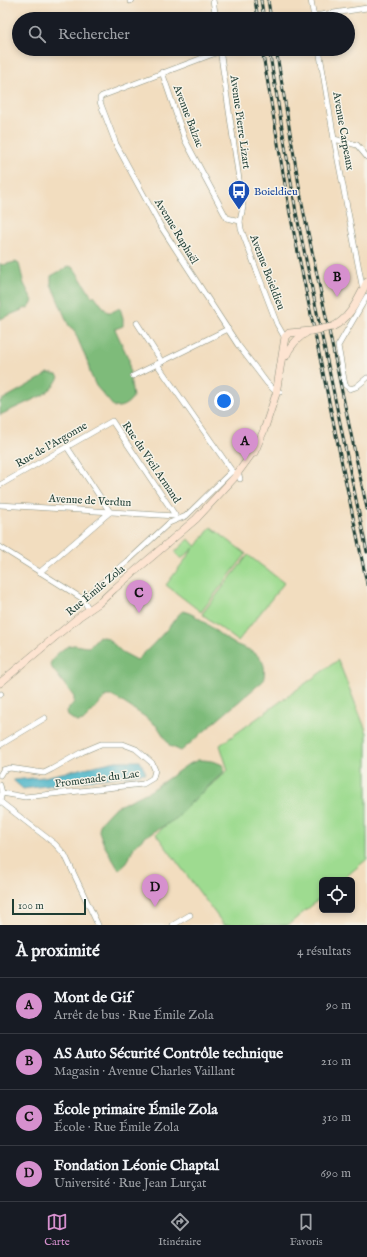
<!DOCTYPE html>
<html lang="fr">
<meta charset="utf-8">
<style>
body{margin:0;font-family:"IM FELL English",serif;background:#242831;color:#f1f3f6}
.controls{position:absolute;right:12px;bottom:12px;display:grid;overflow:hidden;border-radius:6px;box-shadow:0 2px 6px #0003}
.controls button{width:36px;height:36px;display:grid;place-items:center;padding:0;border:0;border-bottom:1px solid #363941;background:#171b24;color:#f1f3f6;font:20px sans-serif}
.scale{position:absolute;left:12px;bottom:10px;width:74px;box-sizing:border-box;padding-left:4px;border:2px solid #1f3d34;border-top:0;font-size:11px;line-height:14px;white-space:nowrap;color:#1f3d34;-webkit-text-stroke:3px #f7f3e8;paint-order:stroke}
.you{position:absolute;left:224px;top:401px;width:14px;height:14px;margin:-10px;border:3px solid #fff;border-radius:50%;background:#1a73e8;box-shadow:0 0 0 6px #1a73e833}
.badge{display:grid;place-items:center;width:26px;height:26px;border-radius:50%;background:#d690ce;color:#111;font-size:13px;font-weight:700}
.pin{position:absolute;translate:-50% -33px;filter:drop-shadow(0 1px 2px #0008)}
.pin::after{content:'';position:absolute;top:21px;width:14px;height:12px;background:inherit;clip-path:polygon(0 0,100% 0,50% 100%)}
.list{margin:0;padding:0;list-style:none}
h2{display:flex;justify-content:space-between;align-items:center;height:52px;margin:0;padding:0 16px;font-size:17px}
h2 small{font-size:13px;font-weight:400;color:#9ea1a6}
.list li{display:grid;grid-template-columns:26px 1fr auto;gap:12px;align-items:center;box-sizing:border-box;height:56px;padding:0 16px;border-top:1px solid #363941}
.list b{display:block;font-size:15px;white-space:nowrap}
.list p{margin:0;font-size:13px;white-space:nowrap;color:#9ea1a6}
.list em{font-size:13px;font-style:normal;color:#9ea1a6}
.icon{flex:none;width:22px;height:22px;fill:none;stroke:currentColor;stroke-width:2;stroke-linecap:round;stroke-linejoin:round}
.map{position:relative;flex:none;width:367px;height:925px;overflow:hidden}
.search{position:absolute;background:#171b24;box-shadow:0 2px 6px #0003;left:12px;right:12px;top:12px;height:44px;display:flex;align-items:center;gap:10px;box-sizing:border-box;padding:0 14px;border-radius:22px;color:#9ea1a6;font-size:15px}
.sheet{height:276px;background:#171b24}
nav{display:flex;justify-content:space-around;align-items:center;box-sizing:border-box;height:56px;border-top:1px solid #363941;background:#171b24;font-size:11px;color:#9ea1a6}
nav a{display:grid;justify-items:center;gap:2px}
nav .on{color:#d690ce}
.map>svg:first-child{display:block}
</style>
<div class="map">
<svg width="367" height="925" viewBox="0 0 367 925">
<rect width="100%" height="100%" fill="#f7f3e8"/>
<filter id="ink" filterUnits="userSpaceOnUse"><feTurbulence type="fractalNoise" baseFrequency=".025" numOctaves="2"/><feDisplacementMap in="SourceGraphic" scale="8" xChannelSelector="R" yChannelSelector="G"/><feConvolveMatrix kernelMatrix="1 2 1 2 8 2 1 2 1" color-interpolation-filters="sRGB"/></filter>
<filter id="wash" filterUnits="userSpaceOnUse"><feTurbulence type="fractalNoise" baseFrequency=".012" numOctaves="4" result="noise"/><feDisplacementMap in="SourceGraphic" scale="16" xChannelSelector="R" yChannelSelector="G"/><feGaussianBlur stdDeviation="0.9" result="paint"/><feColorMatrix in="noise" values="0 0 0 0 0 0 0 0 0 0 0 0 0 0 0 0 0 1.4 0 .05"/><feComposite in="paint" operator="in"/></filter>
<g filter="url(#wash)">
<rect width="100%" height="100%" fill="#f2ddbf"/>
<g fill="#9edb90" stroke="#5e8c62">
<path d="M211,527L246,554L201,612L166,585L194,548L181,559L175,552L189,539L196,547Z"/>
<path d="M248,555L284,583L238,641L202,614Z"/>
<path d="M338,660L367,733V859L342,880H322V897L288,925H224L156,834L228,770L220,745Z"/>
</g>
<g fill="#7ebb7a" stroke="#4e7c57">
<path d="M16,262L19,264L24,284L33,301L29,307L0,319V263L2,265Z"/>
<path d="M69,266L74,268L92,297L94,295L107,312H112L120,308L123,318V326L115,329L129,360L130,377L133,397C128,404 122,408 114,407L96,386L90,373L88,363L74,330L69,326L51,284V276Z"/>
<path d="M48,373L57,375L59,377L53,387L43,395L0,415V401L41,378Z"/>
<path d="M183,611C202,616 214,632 230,641C240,648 252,648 260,658C266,665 265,673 263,681L181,751L170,746L158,727L144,716L113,696H106L90,714L83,721L77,722L68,716L67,711L74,702V697L52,668L50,664C54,656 65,644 76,645C80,646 84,647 89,647L99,636L107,638L122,652L137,660C148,650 158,639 168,628C173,622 176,616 183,611Z"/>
<path d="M198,760C208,760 216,761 224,766V772L189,804L177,818L145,837L134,847L127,863L119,870L104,845L99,831L100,823L114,808L150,791L187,765Z"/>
</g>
<path fill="#4ab4c8" stroke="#34787e" d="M116,761H140L146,773L23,789L13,780L44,777Z"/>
</g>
<g filter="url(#ink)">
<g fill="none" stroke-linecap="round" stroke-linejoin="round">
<g stroke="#888d7a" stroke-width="6">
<g id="street">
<path d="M213,0L216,19"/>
<path d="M311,0L314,18"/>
<path d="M130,1L132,0"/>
<path d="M314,16L367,8"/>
<path d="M220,49L243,207L240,221L241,229L277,324L285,338"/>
<path d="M319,49L334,139L362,285L364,287"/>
<path d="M221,51L102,96L100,98V102L116,144L160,225L238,345L267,383L274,390L280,392"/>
<path d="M162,72L185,140L224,213L227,218L240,221"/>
<path d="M334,139L357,145L367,157"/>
<path d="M367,296L338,346L345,385L350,389L356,387L367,378"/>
<path d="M137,323L162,362"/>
<path d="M157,364L232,471"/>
<path d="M133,376L228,329"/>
<path d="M0,485L112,421L175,515"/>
<path d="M0,505L175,516"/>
<path d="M0,547L83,599L89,610"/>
<path d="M40,572L110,512L67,447"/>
<path d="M83,599L128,561L169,523L186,516L232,471L239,475L240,479"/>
<path d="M0,695L1,694"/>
<path d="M0,745L45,718"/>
<path d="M0,775L3,770L10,768L44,773L52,769L82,752L101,744H123L136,749L152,763L155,770L153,778L143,784L25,797L2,793"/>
<path d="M0,785L2,793L0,801L2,803L55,844L65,855L98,925"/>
<path d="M173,925L190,915"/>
</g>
</g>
<g stroke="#888d7a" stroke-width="8">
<g id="secondary">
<path d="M332,327C350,319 358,299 367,282"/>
<path d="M286,356C289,348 298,337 306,333"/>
<path d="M254,453L264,430L276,394L285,337L289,333L311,331"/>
<path d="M0,683L80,616L99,603L114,589L196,519L234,478L256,448"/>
</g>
</g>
<use href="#street" stroke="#fff" stroke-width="5"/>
<use href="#secondary" stroke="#fde4d1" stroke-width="7"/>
<g stroke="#1f3d34" stroke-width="3">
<g id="rail">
<path d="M255,0L258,19"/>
<path d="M261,0L264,19"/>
<path d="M268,0L271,19"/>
<path d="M262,49L290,214L367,584"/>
<path d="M269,49L296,212L367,552"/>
<path d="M276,49L303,209L367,509"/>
</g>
</g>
<use href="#rail" stroke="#f7f3e8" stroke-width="1.5" stroke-dasharray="4.5" stroke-linecap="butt"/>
<g stroke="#888d7a" stroke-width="8" stroke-linecap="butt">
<path id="secondary-bridge" d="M311,331L332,327"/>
</g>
<use href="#secondary-bridge" stroke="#fde4d1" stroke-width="7"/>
</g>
</g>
<defs>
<g id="bus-pin" transform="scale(1.15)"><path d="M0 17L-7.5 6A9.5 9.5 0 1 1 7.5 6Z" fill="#1a4fb4" stroke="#f7f3e8"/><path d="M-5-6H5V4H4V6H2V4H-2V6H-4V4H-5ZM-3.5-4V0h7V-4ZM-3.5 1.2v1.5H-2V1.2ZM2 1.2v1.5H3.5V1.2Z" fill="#fff"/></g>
</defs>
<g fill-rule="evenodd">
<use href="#bus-pin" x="239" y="191"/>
</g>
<g text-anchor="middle" stroke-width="3" stroke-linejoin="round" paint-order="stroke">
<g font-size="11" fill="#1f3d34" stroke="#f7f3e8">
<text transform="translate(189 116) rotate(69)" y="4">Avenue Balzac</text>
<text transform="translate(241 122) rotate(82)" y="4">Avenue Pierre Lizart</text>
<text transform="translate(344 131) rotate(80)" y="4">Avenue Carpeaux</text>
<text transform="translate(177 231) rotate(59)" y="4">Avenue Raphaël</text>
<text transform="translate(268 272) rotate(69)" y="4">Avenue Boieldieu</text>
<text transform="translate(51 444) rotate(-30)" y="4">Rue de l'Argonne</text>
<text transform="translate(152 462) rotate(56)" y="4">Rue du Vieil Armand</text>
<text transform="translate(90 500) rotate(3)" y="4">Avenue de Verdun</text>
<text transform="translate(95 590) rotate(-40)" y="4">Rue Émile Zola</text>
<text transform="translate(97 778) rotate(-7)" y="4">Promenade du Lac</text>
</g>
<g font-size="11" fill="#164399" stroke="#f7f3e8" text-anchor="start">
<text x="254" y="195">Boieldieu</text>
</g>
</g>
</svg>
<div class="controls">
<button><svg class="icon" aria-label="locate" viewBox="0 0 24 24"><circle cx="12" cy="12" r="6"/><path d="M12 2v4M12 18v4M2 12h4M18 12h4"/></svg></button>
</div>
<div class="scale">100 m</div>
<div class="you"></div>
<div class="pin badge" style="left:245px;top:461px">A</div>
<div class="pin badge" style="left:337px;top:297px">B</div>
<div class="pin badge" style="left:139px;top:613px">C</div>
<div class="pin badge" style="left:155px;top:907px">D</div>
<div class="search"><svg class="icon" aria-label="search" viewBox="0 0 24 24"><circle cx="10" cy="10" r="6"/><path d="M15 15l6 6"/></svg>Rechercher</div>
</div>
<section class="sheet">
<h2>À proximité<small>4 résultats</small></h2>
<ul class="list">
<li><span class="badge">A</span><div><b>Mont de Gif</b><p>Arrêt de bus · Rue Émile Zola</p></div><em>90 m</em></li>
<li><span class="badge">B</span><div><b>AS Auto Sécurité Contrôle technique</b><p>Magasin · Avenue Charles Vaillant</p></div><em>210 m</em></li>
<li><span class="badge">C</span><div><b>École primaire Émile Zola</b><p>École · Rue Émile Zola</p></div><em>310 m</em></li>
<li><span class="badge">D</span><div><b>Fondation Léonie Chaptal</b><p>Université · Rue Jean Lurçat</p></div><em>690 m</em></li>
</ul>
</section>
<nav>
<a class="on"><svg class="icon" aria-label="map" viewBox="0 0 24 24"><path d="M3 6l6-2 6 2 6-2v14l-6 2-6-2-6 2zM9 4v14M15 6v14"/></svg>Carte</a>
<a><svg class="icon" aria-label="directions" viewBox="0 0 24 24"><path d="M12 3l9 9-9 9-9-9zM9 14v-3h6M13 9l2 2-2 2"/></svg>Itinéraire</a>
<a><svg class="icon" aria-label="saved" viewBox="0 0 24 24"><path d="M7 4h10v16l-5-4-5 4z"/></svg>Favoris</a>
</nav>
